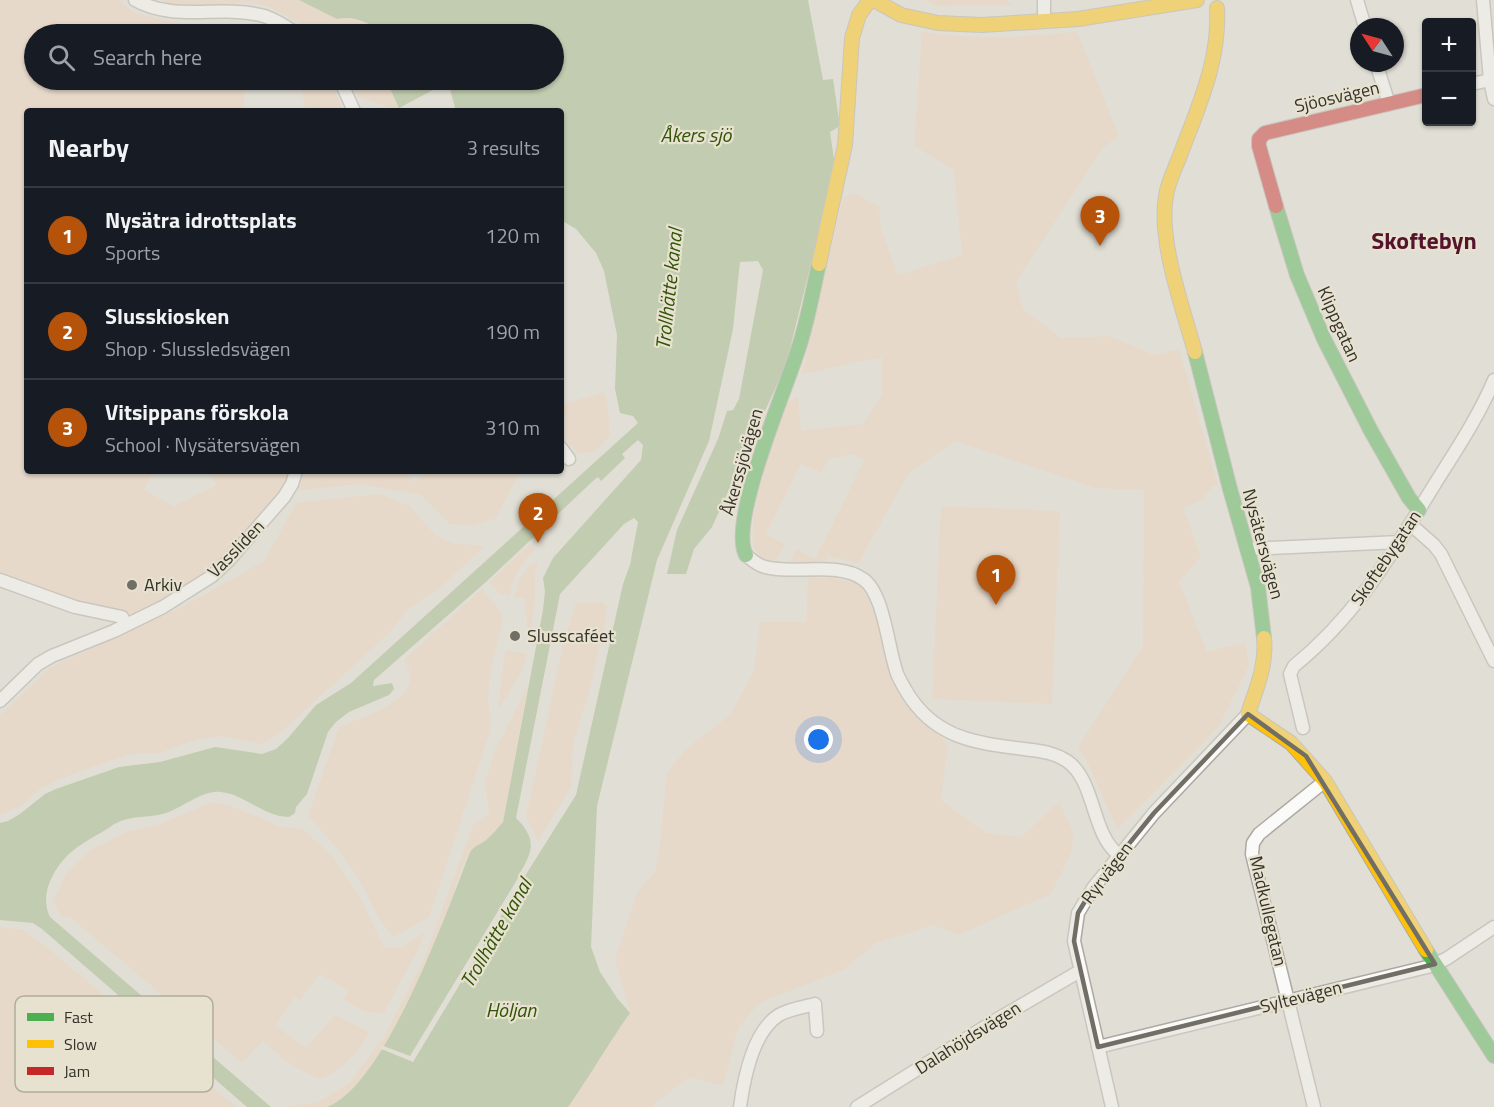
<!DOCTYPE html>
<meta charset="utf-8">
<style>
body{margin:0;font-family:"Titillium Web",sans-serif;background:#242831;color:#f1f3f6}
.controls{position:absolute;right:18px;top:18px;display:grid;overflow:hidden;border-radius:6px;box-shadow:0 2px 4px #0004}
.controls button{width:54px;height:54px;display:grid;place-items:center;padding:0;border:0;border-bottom:2px solid #363941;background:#171b24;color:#f1f3f6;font:30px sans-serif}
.compass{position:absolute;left:1350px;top:18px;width:54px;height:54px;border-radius:50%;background:#171b24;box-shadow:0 2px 4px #0004;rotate:306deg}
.you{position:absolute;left:819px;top:740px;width:21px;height:21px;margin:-15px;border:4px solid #fff;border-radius:50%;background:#1a73e8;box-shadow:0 0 0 9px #1a73e833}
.badge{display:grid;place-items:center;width:39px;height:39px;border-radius:50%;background:#b45309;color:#fff;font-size:20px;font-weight:700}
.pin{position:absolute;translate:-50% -50px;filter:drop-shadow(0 2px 3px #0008)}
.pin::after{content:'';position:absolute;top:32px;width:21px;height:18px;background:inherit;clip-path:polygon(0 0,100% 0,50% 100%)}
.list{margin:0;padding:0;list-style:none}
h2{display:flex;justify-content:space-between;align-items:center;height:78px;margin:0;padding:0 24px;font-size:26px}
h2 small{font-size:20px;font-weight:400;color:#9ea1a6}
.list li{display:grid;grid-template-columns:39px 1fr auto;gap:18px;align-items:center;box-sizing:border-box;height:96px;padding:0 24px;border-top:2px solid #363941}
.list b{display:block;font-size:22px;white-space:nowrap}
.list p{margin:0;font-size:20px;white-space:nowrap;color:#9ea1a6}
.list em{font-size:20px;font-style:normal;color:#9ea1a6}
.icon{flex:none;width:33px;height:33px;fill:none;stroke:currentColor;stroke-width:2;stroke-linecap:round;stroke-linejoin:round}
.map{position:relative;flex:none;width:1494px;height:1107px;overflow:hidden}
.search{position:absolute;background:#171b24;box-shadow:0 2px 4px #0004;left:24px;top:24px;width:540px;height:66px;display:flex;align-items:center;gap:15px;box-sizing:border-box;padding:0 21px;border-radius:33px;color:#9ea1a6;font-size:22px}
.panel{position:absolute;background:#171b24;box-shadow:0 2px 4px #0004;left:24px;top:108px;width:540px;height:366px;border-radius:6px}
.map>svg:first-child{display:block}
</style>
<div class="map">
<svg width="1494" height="1107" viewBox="0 0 1494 1107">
<rect width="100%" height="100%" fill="#e1ded5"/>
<g fill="#edd2bc">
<path d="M0,0H119L134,13L195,27L227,30L229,34H34V80H242L245,111H27V471H154L144,490L174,506L217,485L207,471H288L283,489L241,540L209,572L160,602L135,614L78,602L0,575Z"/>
<path d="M163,0H299L337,18L344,17L368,23L378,28L383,34H312L303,25L269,7L249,2L204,6L166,3Z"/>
<path d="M924,0H1007L1012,5L938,6Z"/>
<path d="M1077,31L1119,136L1102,149L1016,282L1023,310L1062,338L1109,336L1154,355L1179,349L1218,485L1213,486L1201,501L1183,508L1201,557L1179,581L1207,652L1245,642L1249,666L1219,726L1117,829L1089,765L1078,747L1143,646L1144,490L1096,488L955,441L909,473L858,563L828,556L823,566L799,565L789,562L796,549L815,559L864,460L852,454L829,459L821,473L801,464L766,534L785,544L776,560L766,561C763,558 758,555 756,551C741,527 777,430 787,403L798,397L801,431L863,424L882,395V357L802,374L843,197L854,193L879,206L881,229L898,275L962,255L954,170L914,146L922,32C974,40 1025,38 1077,31Z"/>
<path d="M257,80H329L333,86L343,111H306L301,88L273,81L259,87Z"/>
<path d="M348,80H386L399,108L393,109L359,97Z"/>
<path d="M604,392L608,412L610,436L594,452L577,453L567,441L566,420L561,405Z"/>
<path d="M304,471H403L413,482L430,471H520L496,518L472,526L450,524L420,494L359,484L299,490Z"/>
<path d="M380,494L410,506L436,536L453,543L485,546L439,588L407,610L391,631L279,734L262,744L221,736L198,739L160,753L130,754L64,777L40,789L22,805L0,815V715L51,667L184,606L264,561L296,503Z"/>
<path d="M941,506L1060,511L1052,704L932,699Z"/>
<path d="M530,544L535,549C521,565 514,573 510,595L500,593L489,582Z"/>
<path d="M539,563L535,571V596L531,628L527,627L525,598H514L520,578L531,564Z"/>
<path d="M808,577L834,578L859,584L874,609L889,667L903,702L948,744L941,800L986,833L1021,837L1059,802L1073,831L1072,851L1051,894L958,935L933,925L876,943L843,970L759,1003L738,1028L723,1086L690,1077L655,1103L654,1107H568C590,1076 608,1044 630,1013L615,959L638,891L655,872L660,843L667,773L685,750L731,714L754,670L760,622H806Z"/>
<path d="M482,589L500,611L503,620L491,668L488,697L491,728L429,917L394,937C378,923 373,903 363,886C348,860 329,838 308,816L339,727C360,718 415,703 410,673C409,669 406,664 404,660Z"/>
<path d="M602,602L607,607L604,629L587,699L573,743L571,787L538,841L526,816L564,641L576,603Z"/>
<path d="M506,650L527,654L521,673L498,710L502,671Z"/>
<path d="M528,685L503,822C499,828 494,833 489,839C484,844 474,846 470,852C464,860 453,895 449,907C430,955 376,1090 327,1107H284L318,1102L349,1083L384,1037L425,957L473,825L489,815L485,782L494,752Z"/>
<path d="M212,802L234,807L281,827L303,829L332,856L360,897L384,948H402L425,931L419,948L383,1014L364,1011L344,1000L349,991L320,974L300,1000L295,997L275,1025L306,1048L335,1015L369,1032C358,1054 344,1068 321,1079C297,1071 281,1058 263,1041L242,1063L69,916L62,918L53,902L66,874L88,851L127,832L160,824Z"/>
<path d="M0,927L23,930L50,950L236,1107H0Z"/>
</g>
<path fill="#9cb683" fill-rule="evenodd" d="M299,0H808L823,80L833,79L840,126L830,132L835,166L786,365L712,527L694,549L686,574H667L677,530L718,439L727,411L733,410L739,399L763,270L758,261L740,262L733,329L709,441L657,560L597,806L591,947L600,972L617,998L630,1013C608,1044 590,1076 568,1107H327C385,1086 448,909 470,852C475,845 480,845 486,840C491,836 499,827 503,822L543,610L545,591L543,578L553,558L641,460L643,445L638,440L622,454L625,458L601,481L598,477L594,480L487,581L374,680L373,686L392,683L394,689L389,695L349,712L336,722L328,732L307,794L296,807L295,813L289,817C264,817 244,794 221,792C202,790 184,807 166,813C151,818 136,815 121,821C114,823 108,829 102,832C95,836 88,840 82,844C59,858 37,891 50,917L271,1107H247L42,929L33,923L0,920V823L8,821L20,814L45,794L56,789L119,767L160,762L215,747L262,754L276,749L288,738L316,705L351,683L638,423L633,416L620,413L615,389L617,335L604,271L596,253L576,229L561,220V111H456L448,82L399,108L386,80H554V34H383C373,23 352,15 337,19ZM634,518L638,522L630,565L623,584L576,795L525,876L520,873C534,850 536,838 516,818L560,594L624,524Z"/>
<path fill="#e1ded5" d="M521,873L525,876L413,1062L379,1048L381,1045L410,1056Z"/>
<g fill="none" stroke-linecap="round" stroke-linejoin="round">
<g stroke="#aca9a2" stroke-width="15">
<g id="street">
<path d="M135,0C175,22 218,5 260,15C273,17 287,28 298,34"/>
<path d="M1044,0V21"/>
<path d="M1357,0L1365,27"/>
<path d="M1483,0L1490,80L1494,99"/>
<path d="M1376,63L1389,104"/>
<path d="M340,80L354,111"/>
<path d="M1472,84L1490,80"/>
<path d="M561,448L569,459"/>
<path d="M1410,524L1434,545L1441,554L1494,661"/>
<path d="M1247,549L1400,542"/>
<path d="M746,555C752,560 757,565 765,567C794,575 837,561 863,579C885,594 888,652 898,676C902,684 907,693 912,700C941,740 979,743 1024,749C1040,751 1053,752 1067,761C1096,781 1091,834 1119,855"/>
<path d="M0,580L75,607L122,617L126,624"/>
<path d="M0,701L38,664L52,656L114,631L163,607L212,576L229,560L284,497L292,484L296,471"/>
<path d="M1303,728L1290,674L1294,666C1357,615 1391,555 1433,487C1454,453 1478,418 1494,380"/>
<path d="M1098,1047L1427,967L1446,959L1494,927"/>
<path d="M740,1107C744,1078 753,1031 779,1015C789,1009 804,1007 815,1004L817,1031"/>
<path d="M857,1107L996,1020L1080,971"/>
<path d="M1112,1107L1074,941L1078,913L1093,888L1154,813L1248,714"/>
<path d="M1314,1107L1252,854L1253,843L1259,834L1325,781"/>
</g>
</g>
<g stroke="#aca9a2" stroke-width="16">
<g id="fast">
<path d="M1276,206L1297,275L1324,339L1371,431L1409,498L1419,510"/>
<path d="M1195,352L1230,489L1258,587L1264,638"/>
<path d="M746,555C728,523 785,391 797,353C807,325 812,294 819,264"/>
<path d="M1426,950L1494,1056"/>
</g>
</g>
<g stroke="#aca9a2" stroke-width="16">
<g id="slow">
<path d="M874,0L901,15L938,23L982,25L1078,19L1197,0"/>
<path d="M819,264L845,145L852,38L859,15L870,0"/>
<path d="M1195,352C1183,308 1158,241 1166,196C1168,181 1176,167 1181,153C1199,105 1220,60 1217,8"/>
<path d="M1264,638C1267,665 1256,689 1248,714L1291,743L1325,781L1426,950"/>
</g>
</g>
<g stroke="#aca9a2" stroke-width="16">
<path id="jam" d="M1276,206L1259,146V139L1265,133L1426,95"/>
</g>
<use href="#street" stroke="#fafaf9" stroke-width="12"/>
<use href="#fast" stroke="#4caf50" stroke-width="14"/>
<use href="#slow" stroke="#ffc107" stroke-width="14"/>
<use href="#jam" stroke="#c62828" stroke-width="14"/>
</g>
<path d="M0 0H1494V1107H0ZM1248,714L1306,756L1435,964L1098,1047L1074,941L1078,913L1093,888L1154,813Z" fill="#e1ded5" fill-opacity=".55" fill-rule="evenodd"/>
<path fill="none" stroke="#716e66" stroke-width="4.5" stroke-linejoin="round" d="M1248,714L1306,756L1435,964L1098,1047L1074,941L1078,913L1093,888L1154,813Z"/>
<g fill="#716e66" stroke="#e7e2cf" stroke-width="2">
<circle cx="132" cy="585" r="6"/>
<circle cx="515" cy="636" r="6"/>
</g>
<g text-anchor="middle" stroke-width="4.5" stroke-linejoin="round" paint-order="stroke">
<g font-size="18" fill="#34322b" stroke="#e7e2cf">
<text transform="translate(1337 97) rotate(-13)" y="6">Sjöosvägen</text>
<text transform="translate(1339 324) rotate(66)" y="6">Klippgatan</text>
<text transform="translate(742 462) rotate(-74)" y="6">Åkerssjövägen</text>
<text transform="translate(1263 544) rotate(75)" y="6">Nysätersvägen</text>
<text transform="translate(236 549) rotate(-46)" y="6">Vassliden</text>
<text transform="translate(1386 558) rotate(-56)" y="6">Skoftebygatan</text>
<text transform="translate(1107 873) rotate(-53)" y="6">Ryrvägen</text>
<text transform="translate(1268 911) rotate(77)" y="6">Madkullegatan</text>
<text transform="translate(1301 997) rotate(-14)" y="6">Syltevägen</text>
<text transform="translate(968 1038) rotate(-32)" y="6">Dalahöjdsvägen</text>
</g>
<g font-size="18" fill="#34322b" stroke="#e7e2cf" text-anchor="start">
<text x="144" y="591">Arkiv</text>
<text x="527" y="642">Slusscaféet</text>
</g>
<g font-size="20" font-style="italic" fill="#315305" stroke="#e7e2cf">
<text x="696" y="142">Åkers sjö</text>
<text transform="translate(669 289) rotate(-84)" y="7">Trollhätte kanal</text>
<text transform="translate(496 933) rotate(-60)" y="7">Trollhätte kanal</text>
<text x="511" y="1017">Höljan</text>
</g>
<g font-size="24" font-weight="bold" fill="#55132d" stroke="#e7e2cf">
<text x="1424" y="249">Skoftebyn</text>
</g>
</g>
<rect x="15" y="996" width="198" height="96" rx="9" fill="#e7e2cf" stroke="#b1ad9e" stroke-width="1.5"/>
<rect x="27" y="1013" width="27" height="8" fill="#4caf50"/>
<rect x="27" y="1040" width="27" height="8" fill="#ffc107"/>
<rect x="27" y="1067" width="27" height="8" fill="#c62828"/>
<g font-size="16" fill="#34322b">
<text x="64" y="1023">Fast</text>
<text x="64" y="1050">Slow</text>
<text x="64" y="1077">Jam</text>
</g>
</svg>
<div class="controls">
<button>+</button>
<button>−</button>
</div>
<svg class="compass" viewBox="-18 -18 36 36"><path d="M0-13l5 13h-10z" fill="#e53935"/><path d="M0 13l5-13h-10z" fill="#9ea1a6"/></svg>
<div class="you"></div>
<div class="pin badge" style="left:996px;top:605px">1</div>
<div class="pin badge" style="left:538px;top:543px">2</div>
<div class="pin badge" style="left:1100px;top:246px">3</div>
<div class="search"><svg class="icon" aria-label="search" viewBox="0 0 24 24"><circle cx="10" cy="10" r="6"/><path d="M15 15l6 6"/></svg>Search here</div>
<section class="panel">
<h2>Nearby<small>3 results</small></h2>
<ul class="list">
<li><span class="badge">1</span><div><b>Nysätra idrottsplats</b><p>Sports</p></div><em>120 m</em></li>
<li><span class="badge">2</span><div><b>Slusskiosken</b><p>Shop · Slussledsvägen</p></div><em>190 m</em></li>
<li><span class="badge">3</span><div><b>Vitsippans förskola</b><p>School · Nysätersvägen</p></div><em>310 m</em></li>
</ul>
</section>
</div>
